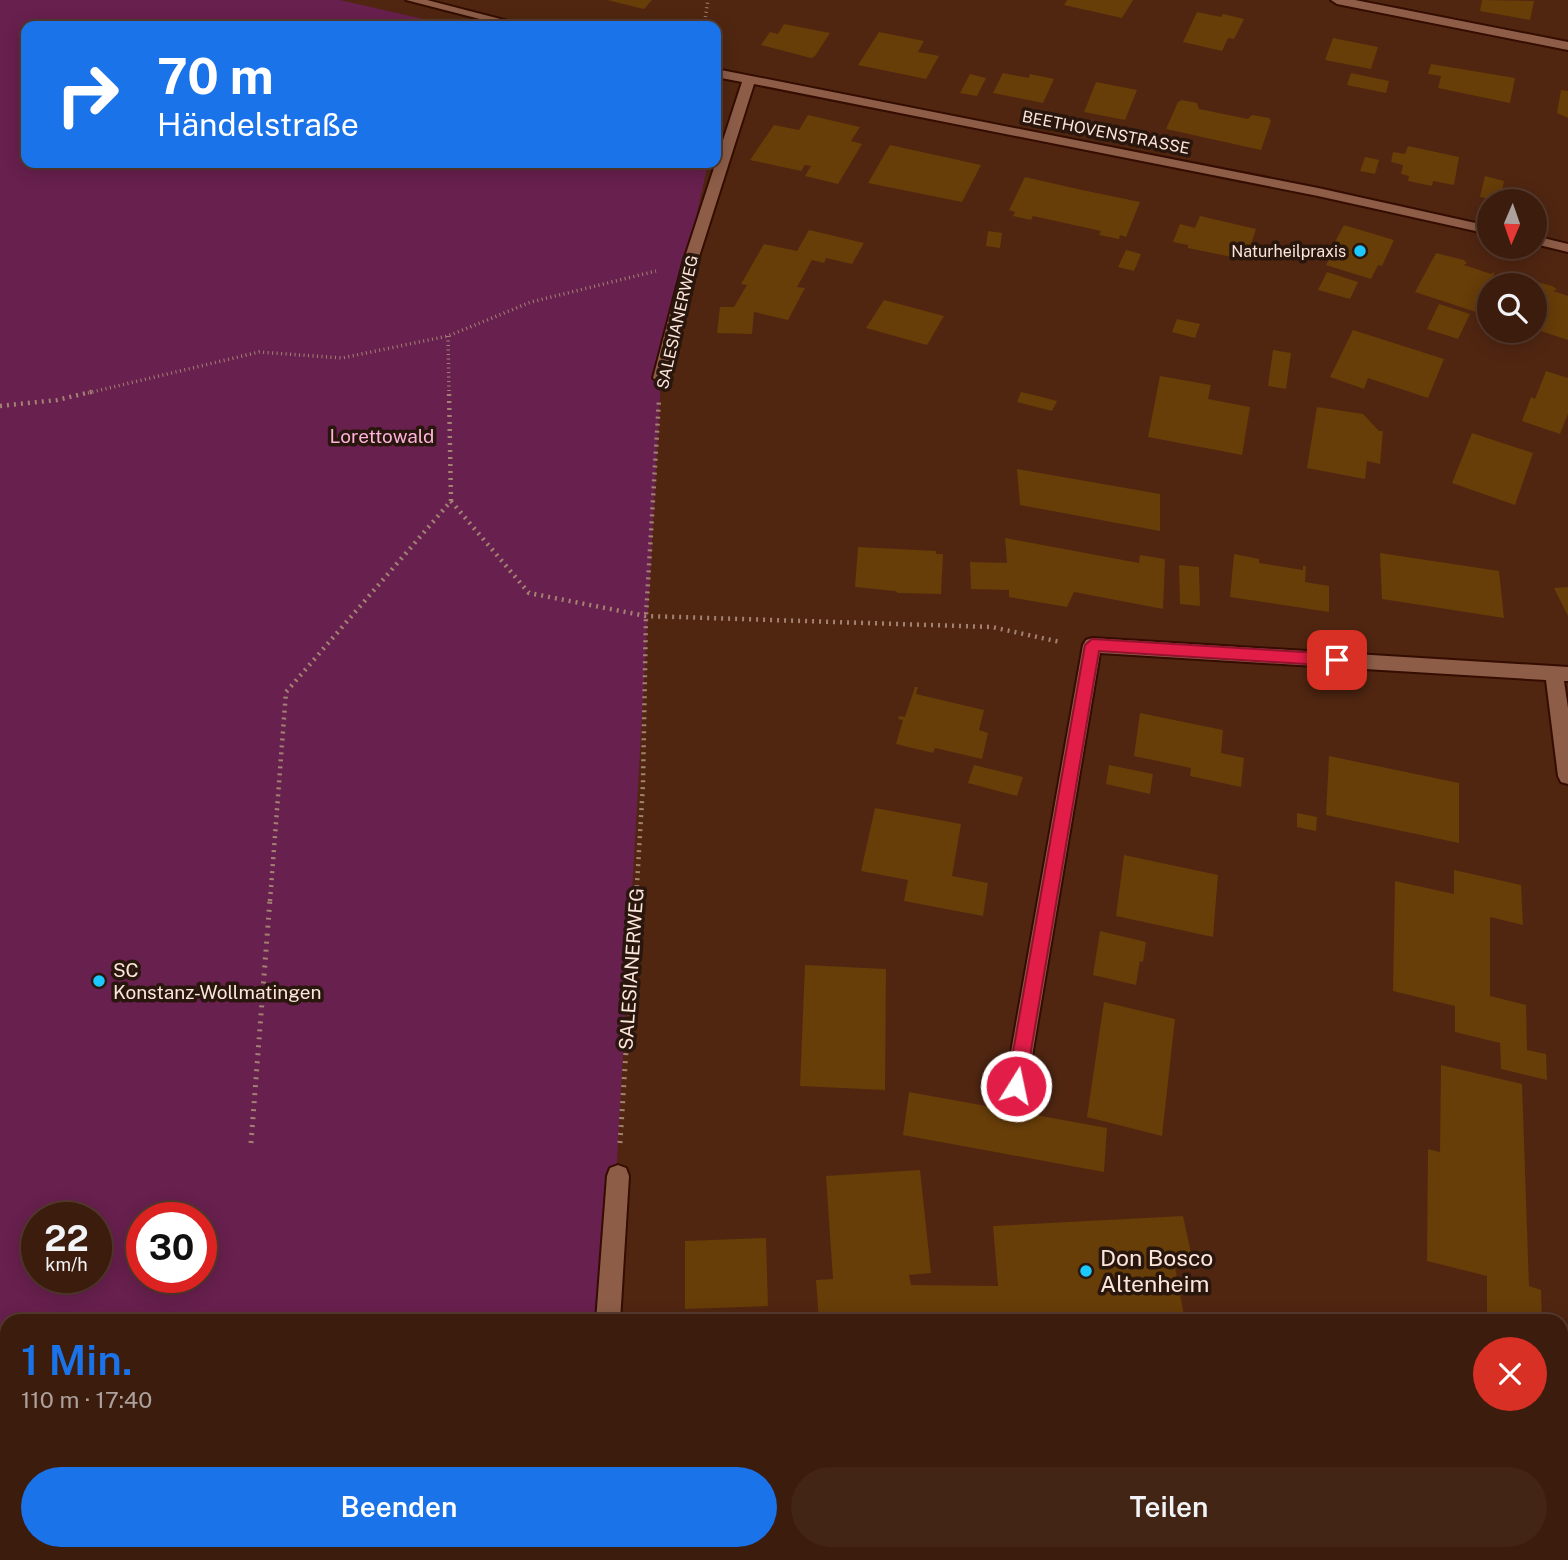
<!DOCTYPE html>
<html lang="de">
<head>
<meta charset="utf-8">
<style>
  :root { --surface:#3c1c0d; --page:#432516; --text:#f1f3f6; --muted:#aca19d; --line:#553a2e; --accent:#1a73e8 }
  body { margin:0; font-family:"Public Sans",sans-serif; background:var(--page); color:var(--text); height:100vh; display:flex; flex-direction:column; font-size:26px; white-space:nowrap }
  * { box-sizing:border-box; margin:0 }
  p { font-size:23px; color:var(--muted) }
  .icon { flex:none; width:38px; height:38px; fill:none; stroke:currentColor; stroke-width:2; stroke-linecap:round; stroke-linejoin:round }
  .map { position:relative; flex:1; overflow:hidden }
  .side { position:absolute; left:0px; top:1314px; width:1568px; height:247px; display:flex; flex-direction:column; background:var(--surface); border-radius:21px 21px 0 0; box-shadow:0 4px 18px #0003,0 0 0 2px var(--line) }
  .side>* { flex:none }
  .hud { position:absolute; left:21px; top:21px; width:700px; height:147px; border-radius:14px; box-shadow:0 4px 18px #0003,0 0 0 2px var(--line); background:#1a73e8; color:#fff; overflow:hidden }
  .needle { width:46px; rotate:182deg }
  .controls { position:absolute; left:1477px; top:189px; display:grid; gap:14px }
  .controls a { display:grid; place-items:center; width:70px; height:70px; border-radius:50%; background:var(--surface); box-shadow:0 4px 18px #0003,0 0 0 2px var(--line); font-size:35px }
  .speed { position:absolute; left:21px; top:1202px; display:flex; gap:14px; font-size:35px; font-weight:700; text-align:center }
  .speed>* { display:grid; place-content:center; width:91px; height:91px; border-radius:50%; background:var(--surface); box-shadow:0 4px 18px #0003,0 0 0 2px var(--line); line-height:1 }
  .speed small { font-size:18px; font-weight:400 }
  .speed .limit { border:10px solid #d22; background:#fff; color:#111 }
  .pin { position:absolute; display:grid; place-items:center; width:60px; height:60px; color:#fff; margin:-30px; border-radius:14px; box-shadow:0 4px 10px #0006 }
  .me { position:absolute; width:77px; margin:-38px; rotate:10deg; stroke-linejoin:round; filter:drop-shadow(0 0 5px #0008) }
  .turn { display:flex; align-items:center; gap:24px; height:147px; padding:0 21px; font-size:32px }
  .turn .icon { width:91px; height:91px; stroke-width:2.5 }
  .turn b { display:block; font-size:49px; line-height:60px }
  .round { display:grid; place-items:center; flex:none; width:74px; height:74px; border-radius:37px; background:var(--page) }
  .head { display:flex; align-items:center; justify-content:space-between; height:119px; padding:0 21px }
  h1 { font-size:42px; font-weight:600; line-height:52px; color:var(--accent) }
  .action { display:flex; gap:14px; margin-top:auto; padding:14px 21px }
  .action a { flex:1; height:80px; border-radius:42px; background:var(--accent); color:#fff; font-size:28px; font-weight:600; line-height:80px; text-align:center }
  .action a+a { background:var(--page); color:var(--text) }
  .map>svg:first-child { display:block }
  .green { fill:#68204e; fill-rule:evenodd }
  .building { fill:#673d08 }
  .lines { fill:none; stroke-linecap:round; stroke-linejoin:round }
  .minor-casing { stroke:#340d00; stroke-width:4 }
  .path-far2 { stroke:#a38272; stroke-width:3.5; stroke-dasharray:1 3.5; stroke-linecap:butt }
  .path-far1 { stroke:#a38272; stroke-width:4.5; stroke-dasharray:2 5; stroke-linecap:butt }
  .path { stroke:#a38272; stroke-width:5; stroke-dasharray:2 6; stroke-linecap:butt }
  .minor { fill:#8d5d48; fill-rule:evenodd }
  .route { fill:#e11d48; stroke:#92132f; stroke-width:2 }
  .poi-dot { fill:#1dc9fc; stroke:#29160d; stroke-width:2.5 }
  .labels { text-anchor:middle; stroke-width:7; stroke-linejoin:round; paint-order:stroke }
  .far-street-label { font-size:16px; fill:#fce5db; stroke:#29160d }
  .far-poi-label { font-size:16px; fill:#fce5db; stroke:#29160d; text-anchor:end }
  .park-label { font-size:19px; fill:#feb1db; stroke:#29160d }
  .street-label { font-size:19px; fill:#fce5db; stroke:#29160d }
  .poi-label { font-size:19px; fill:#fce5db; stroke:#29160d; text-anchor:start }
  .near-poi-label { font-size:23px; fill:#fce5db; stroke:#29160d; text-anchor:start }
</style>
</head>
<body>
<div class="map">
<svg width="1568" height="1560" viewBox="0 0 1568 1560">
  <rect width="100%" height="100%" fill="#502611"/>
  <path class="green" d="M 0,0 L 340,0 L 454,26 L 26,26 L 26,163 L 708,163 L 661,378 L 608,1321 L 7,1321 L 7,1554 L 589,1554 L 588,1560 L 0,1560 ZM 37,1218 L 96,1218 L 96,1278 L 37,1278 ZM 142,1218 L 201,1218 L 201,1278 L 142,1278 Z"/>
  <path class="building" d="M 607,0 L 652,0 L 644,9 Z
    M 1067,0 L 1133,0 L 1122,18 L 1064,5 Z
    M 1482,0 L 1534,1 L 1530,20 L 1480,11 Z
    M 1197,12 L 1221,17 L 1223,14 L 1244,19 L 1234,39 L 1228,38 L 1222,51 L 1183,42 Z
    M 784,24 L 830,33 L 815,56 L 811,58 L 761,45 L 770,32 L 778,34 Z
    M 879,32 L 924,41 L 918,52 L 939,56 L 926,79 L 858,65 Z
    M 1333,38 L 1378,47 L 1371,69 L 1325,60 Z
    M 1431,64 L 1515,78 L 1510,103 L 1438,88 L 1441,76 L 1428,74 Z
    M 1003,73 L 1029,78 L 1030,74 L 1054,79 L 1043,103 L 993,93 Z
    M 1351,73 L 1389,81 L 1386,93 L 1347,85 Z
    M 970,74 L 986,78 L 977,96 L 960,93 Z
    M 1096,82 L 1137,90 L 1125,120 L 1084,112 Z
    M 1561,90 L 1568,91 L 1568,118 L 1557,113 Z
    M 1182,100 L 1197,103 L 1199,109 L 1248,119 L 1252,115 L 1269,118 L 1271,121 L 1261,150 L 1166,129 L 1178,102 Z
    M 808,115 L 860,127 L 851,141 L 862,144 L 838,184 L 805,176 L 811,166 L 805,165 L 801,171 L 750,160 L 774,125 L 799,130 Z
    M 890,145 L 981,165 L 962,202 L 868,183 Z
    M 1408,146 L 1459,157 L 1454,185 L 1433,181 L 1432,186 L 1408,181 L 1409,176 L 1401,174 L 1403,165 L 1391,162 L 1393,152 L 1405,154 Z
    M 1365,157 L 1379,160 L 1375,174 L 1360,171 Z
    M 1485,176 L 1504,181 L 1500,201 L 1480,197 Z
    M 1025,177 L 1082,190 L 1140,202 L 1126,237 L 1120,235 L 1119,239 L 1099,235 L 1101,231 L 1033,216 L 1031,220 L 1013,216 L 1015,212 L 1009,210 Z
    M 1200,216 L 1256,229 L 1246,260 L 1188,248 L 1188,245 L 1173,242 L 1180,224 L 1195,228 Z
    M 1344,225 L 1394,240 L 1382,266 L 1378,265 L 1371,279 L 1326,265 L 1333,252 L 1330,251 Z
    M 809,230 L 864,243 L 852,264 L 826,258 L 824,263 L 812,260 L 797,287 L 805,288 L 788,320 L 754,312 L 752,334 L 717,333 L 720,307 L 734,307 L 747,285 L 741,284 L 764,244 L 797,251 Z
    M 988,231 L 1002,233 L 1000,248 L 986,246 Z
    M 1126,250 L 1141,254 L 1134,271 L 1118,267 Z
    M 1436,253 L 1464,260 L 1467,263 L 1464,265 L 1491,274 L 1495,272 L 1476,312 L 1415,292 Z
    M 1327,272 L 1358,282 L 1350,299 L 1318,290 Z
    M 1527,279 L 1552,286 L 1557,289 L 1553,291 L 1568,296 L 1568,340 L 1535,329 L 1535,285 L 1524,285 Z
    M 884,300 L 944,316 L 927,345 L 866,328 Z
    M 1439,304 L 1470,314 L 1458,339 L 1427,329 Z
    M 1177,319 L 1200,324 L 1195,338 L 1172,332 Z
    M 1353,330 L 1444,359 L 1428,398 L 1368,378 L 1364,389 L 1330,377 Z
    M 1273,350 L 1291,353 L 1286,389 L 1268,386 Z
    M 1546,371 L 1568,378 L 1568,414 L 1560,434 L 1522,421 L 1531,397 L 1535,399 Z
    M 1160,376 L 1211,385 L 1208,399 L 1250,407 L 1242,455 L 1148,437 Z
    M 1021,392 L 1038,396 L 1057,401 L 1052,411 L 1017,402 Z
    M 1317,407 L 1363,414 L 1379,431 L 1383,431 L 1380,464 L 1367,461 L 1365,479 L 1307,468 Z
    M 1472,433 L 1533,453 L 1515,505 L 1452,483 Z
    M 1017,469 L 1160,494 L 1160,531 L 1020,505 Z
    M 1005,538 L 1139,563 L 1140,555 L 1165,559 L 1163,609 L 1074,592 L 1067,607 L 1009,597 L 1009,590 L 971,589 L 970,562 L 1007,563 Z
    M 858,547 L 936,551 L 936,554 L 943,554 L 941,594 L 898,593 L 895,591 L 855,587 Z
    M 1380,553 L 1499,571 L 1504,618 L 1382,599 Z
    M 1234,554 L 1259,559 L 1259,563 L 1303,570 L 1303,566 L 1306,566 L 1305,582 L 1329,586 L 1329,612 L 1230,597 Z
    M 1179,565 L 1199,567 L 1200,606 L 1180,604 Z
    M 1568,587 L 1568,616 L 1554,588 Z
    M 915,687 L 918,687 L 916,694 L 984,710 L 979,730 L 988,733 L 982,759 L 935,748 L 933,753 L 896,744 L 903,720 L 898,719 L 899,716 L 905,717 Z
    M 1140,713 L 1223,730 L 1221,753 L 1244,758 L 1241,787 L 1190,776 L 1191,768 L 1134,756 Z
    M 1329,756 L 1459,783 L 1459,843 L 1326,815 Z
    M 974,765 L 1023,777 L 1017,796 L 968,783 Z
    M 1109,765 L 1153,774 L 1150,794 L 1106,784 Z
    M 875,808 L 961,824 L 952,876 L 988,883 L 983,916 L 904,901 L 908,880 L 861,871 Z
    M 1297,813 L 1317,817 L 1316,831 L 1297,827 Z
    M 1124,855 L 1218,875 L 1213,937 L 1116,916 Z
    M 1454,870 L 1521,885 L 1523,925 L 1490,917 L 1490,996 L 1526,1005 L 1527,1050 L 1546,1054 L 1547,1080 L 1501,1069 L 1500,1043 L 1455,1032 L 1455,1006 L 1393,991 L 1395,881 L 1454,894 Z
    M 1100,931 L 1146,942 L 1143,962 L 1140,961 L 1136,985 L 1093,975 Z
    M 805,965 L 886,969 L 885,1090 L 800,1086 Z
    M 1104,1002 L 1175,1019 L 1162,1136 L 1087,1117 Z
    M 1441,1065 L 1522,1084 L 1529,1286 L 1541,1290 L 1542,1321 L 1487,1321 L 1487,1276 L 1427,1261 L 1428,1149 L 1440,1152 Z
    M 909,1092 L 1107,1128 L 1104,1172 L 903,1135 Z
    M 920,1170 L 931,1273 L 909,1275 L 911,1285 L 998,1286 L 993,1226 L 1183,1216 L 1194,1267 L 1175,1267 L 1185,1321 L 819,1321 L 816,1280 L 833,1279 L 826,1176 Z
    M 766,1238 L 768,1306 L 685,1309 L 685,1241 Z
    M 814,1554 L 939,1554 L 940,1560 L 814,1560 Z
    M 1147,1554 L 1255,1554 L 1257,1560 L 1147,1560 Z
    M 1346,1554 L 1418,1554 L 1417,1560 L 1348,1560 Z"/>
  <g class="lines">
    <defs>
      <path id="minor" d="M 406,0 L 427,0 L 527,26 L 507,26 Z
        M 1331,0 L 1355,0 L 1568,42 L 1568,50 L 1337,4 Z
        M 716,69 L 1318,188 L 1489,226 L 1489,234 L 1318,196 L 754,84 L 697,263 L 669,378 L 661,383 L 653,378 L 683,263 L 742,82 L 716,77 Z
        M 1535,236 L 1568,244 L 1568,252 L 1535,244 Z
        M 1092,638 L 1568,667 L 1568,681 L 1564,681 L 1568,708 L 1568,784 L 1561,782 L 1558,776 L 1546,680 L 1100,653 L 1027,1086 L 1024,1093 L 1016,1097 L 1008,1093 L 1005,1086 L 1083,645 L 1086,640 Z
        M 618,1165 L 626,1168 L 629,1176 L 620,1321 L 596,1321 L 607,1176 L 610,1168 Z
        M 576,1554 L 602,1554 L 601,1560 L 575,1560 Z"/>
    </defs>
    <use href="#minor" class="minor-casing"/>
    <path class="path-far2" d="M 704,26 L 708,0
      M 448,336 L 449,393
      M 88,393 L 259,352 L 342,358 L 448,336 L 531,302 L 656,271"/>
    <path class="path-far1" d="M 0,406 L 57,400 L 95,391
      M 451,501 L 529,593 L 646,616 L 992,627 L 1060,642
      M 270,901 L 286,692 L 451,501 L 449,391
      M 636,901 L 643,784 L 646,616 L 659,400"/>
    <path class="path" d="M 251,1143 L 270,899
      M 620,1143 L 636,899"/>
    <use href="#minor" class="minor"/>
  </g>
  <path class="route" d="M 1092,639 L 1337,654 L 1344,660 L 1337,666 L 1099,651 L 1025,1086 L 1022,1092 L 1016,1094 L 1009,1092 L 1007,1086 L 1085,645 Z"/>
  <g class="poi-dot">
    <circle cx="1360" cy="251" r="7"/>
    <circle cx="99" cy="981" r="7"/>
    <circle cx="1086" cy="1271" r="7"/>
  </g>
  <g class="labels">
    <g class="far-street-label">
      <text transform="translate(1106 132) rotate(11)" y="6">BEETHOVENSTRASSE</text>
      <text transform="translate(677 322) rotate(-77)" y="6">SALESIANERWEG</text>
    </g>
    <g class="far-poi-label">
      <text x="1346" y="257">Naturheilpraxis</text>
    </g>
    <g class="park-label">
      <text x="382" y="443">Lorettowald</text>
    </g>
    <g class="street-label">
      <text transform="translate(631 969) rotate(-86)" y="7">SALESIANERWEG</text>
    </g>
    <g class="poi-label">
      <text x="113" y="977">SC<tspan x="113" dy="22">Konstanz-Wollmatingen</tspan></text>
    </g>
    <g class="near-poi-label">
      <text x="1100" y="1266">Don Bosco<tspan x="1100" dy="26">Altenheim</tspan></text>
    </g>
  </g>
</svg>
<div class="controls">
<a><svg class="needle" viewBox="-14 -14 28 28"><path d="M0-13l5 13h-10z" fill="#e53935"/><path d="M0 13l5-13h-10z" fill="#aca19d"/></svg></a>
<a><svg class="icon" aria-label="search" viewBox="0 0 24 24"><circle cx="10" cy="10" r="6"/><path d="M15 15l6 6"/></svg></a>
</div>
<div class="speed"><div>22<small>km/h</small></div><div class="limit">30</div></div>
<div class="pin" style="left:1337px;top:660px;background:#d93025"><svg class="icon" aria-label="arrive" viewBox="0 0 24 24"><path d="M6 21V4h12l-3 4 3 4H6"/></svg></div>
<svg class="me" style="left:1016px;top:1086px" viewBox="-20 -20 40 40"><circle r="17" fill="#e11d48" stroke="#fff" stroke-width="3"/><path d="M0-11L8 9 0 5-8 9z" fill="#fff"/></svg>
<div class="hud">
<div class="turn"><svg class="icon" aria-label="right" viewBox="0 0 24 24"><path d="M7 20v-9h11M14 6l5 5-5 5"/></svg><div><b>70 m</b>Händelstraße</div></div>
</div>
<section class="side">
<div class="head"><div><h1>1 Min.</h1><p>110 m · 17:40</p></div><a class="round" style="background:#d93025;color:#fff"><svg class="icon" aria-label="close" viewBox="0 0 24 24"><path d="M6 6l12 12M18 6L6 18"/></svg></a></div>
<div class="action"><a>Beenden</a><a>Teilen</a></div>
</section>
</div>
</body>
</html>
